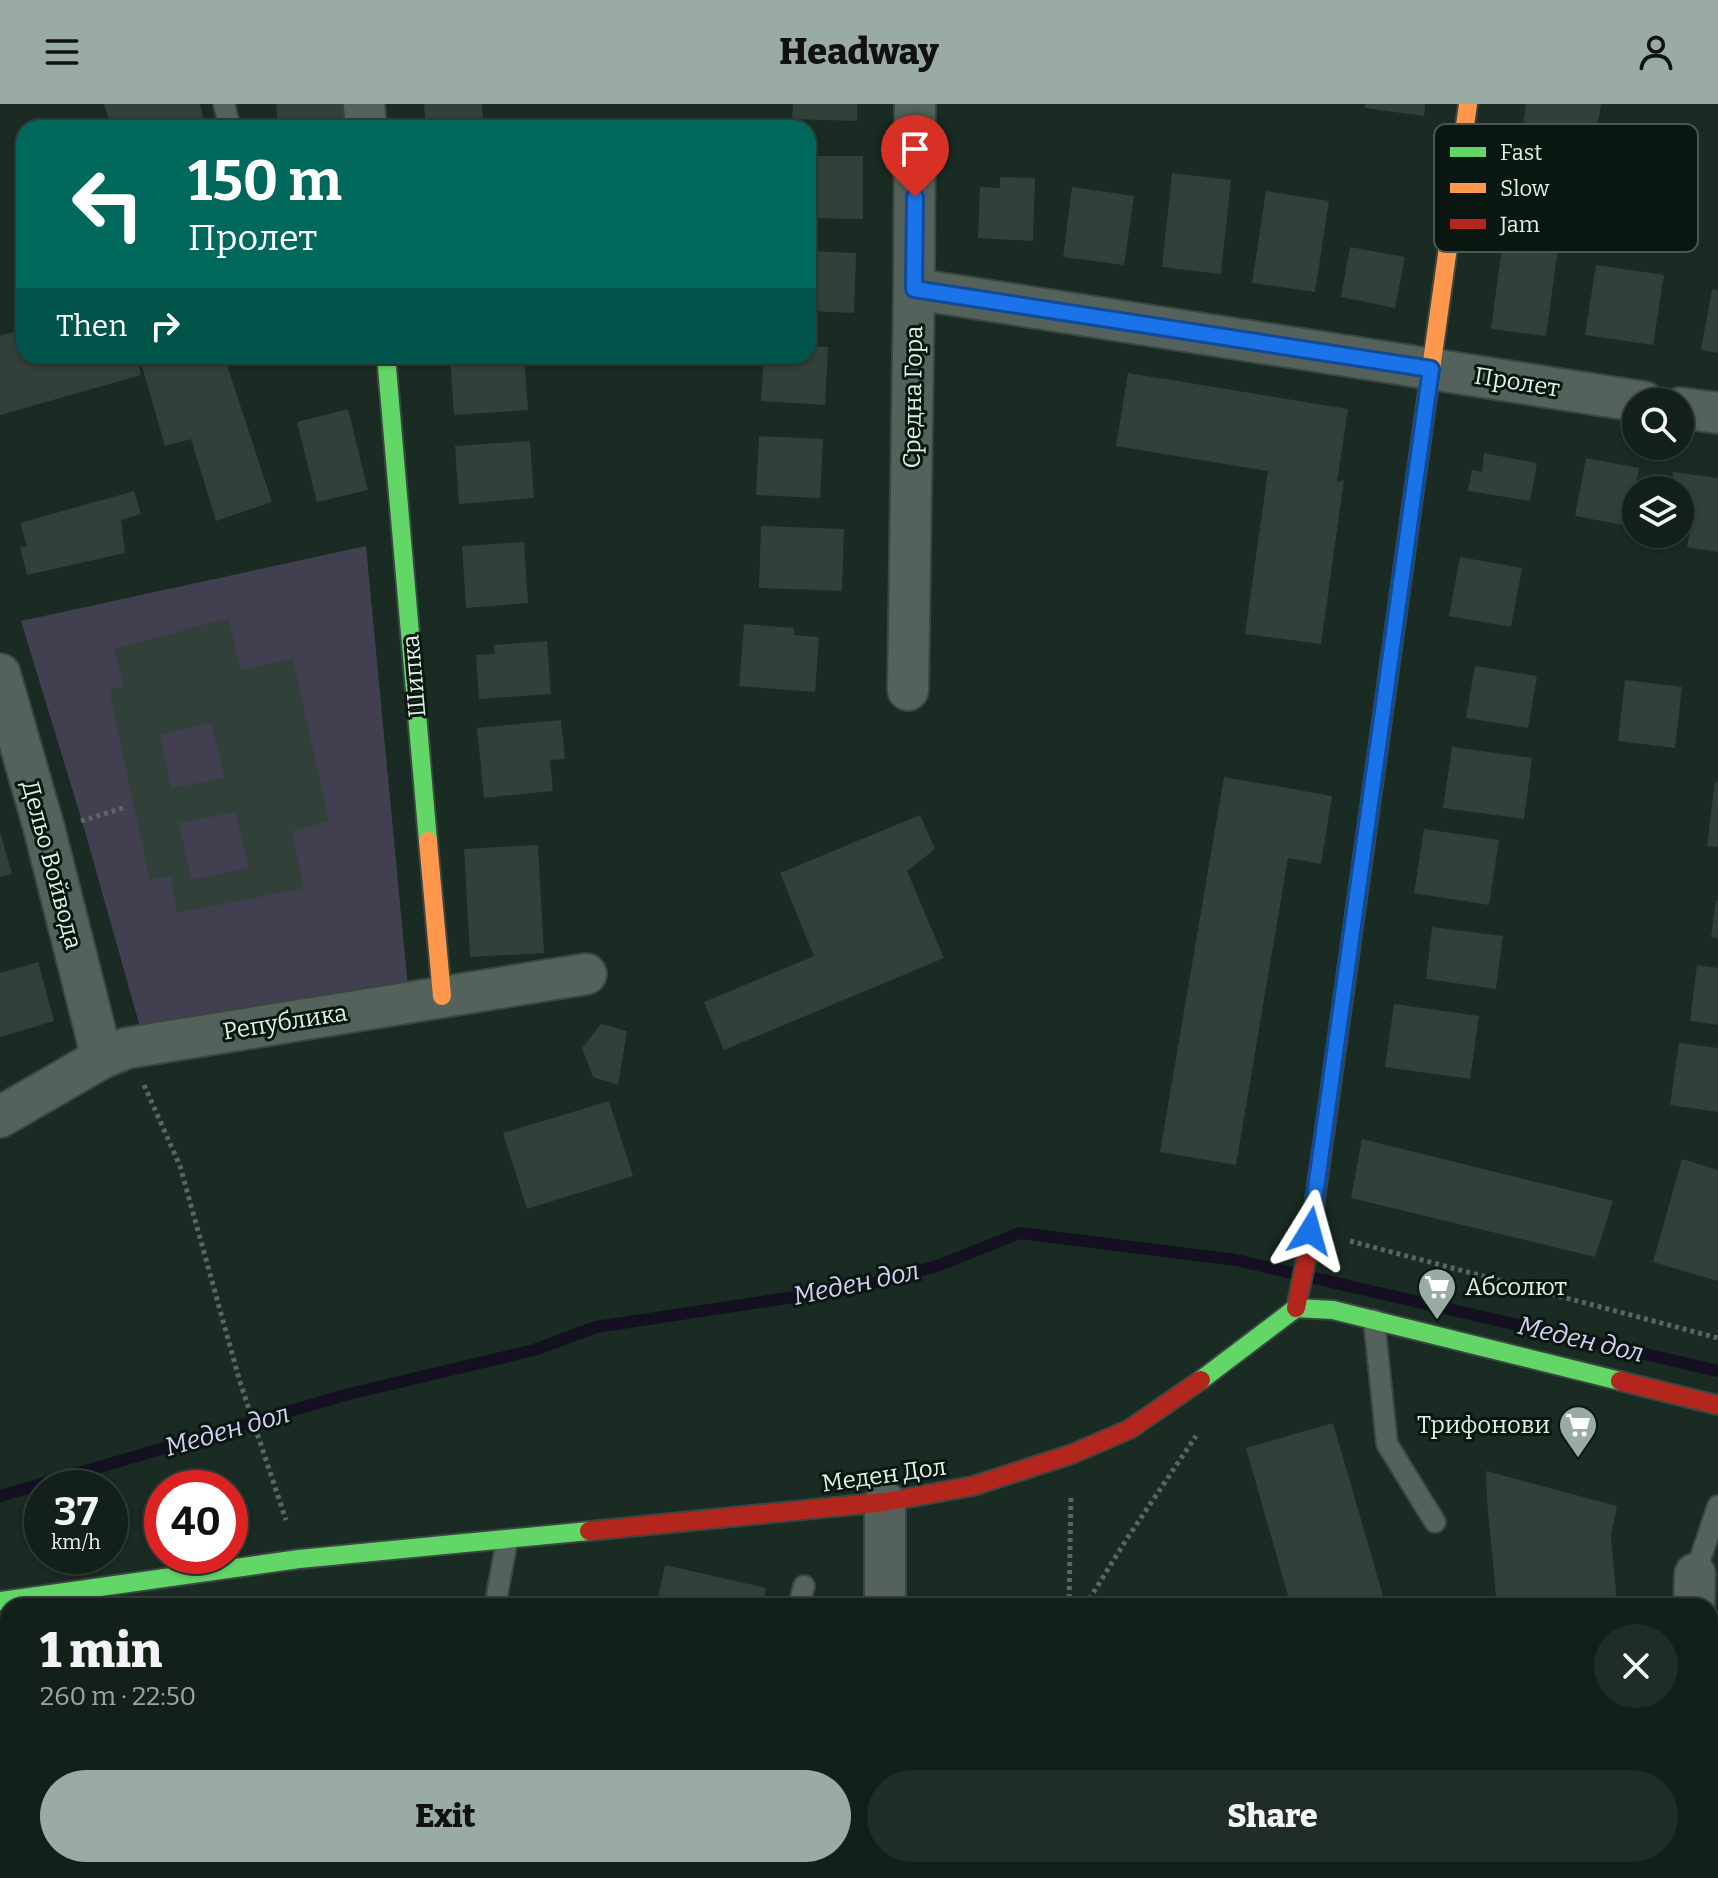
<!DOCTYPE html>
<html lang="en">
<head>
<meta charset="utf-8">
<style>
  :root { --surface:#13201a; --page:#202d27; --text:#f1f3f6; --muted:#9da3a2; --line:#323e39; --accent:#99aba2 }
  body { margin:0; font-family:Bitter,serif; background:var(--page); color:var(--text); height:100vh; display:flex; flex-direction:column; font-size:30px; white-space:nowrap }
  * { box-sizing:border-box; margin:0 }
  p { font-size:26px; color:var(--muted) }
  .icon { flex:none; width:44px; height:44px; fill:none; stroke:currentColor; stroke-width:2; stroke-linecap:round; stroke-linejoin:round }
  .map { position:relative; flex:1; overflow:hidden }
  .panel { position:absolute; left:0px; top:1494px; width:1718px; height:280px; display:flex; flex-direction:column; background:var(--surface); border-radius:24px 24px 0 0; box-shadow:0 2px 6px #0004,0 0 0 2px var(--line) }
  .panel>* { flex:none }
  .guide { position:absolute; left:16px; top:16px; width:800px; height:244px; border-radius:24px; box-shadow:0 2px 6px #0004,0 0 0 2px var(--line); background:#00695c; color:#fff; overflow:hidden }
  .fabs { position:absolute; left:1622px; top:284px; display:grid; gap:16px }
  .fabs a { display:grid; place-items:center; width:72px; height:72px; border-radius:50%; background:var(--surface); box-shadow:0 2px 6px #0004,0 0 0 2px var(--line); font-size:40px }
  .speed { position:absolute; left:24px; top:1366px; display:flex; gap:16px; font-size:40px; font-weight:700; text-align:center }
  .speed>* { display:grid; place-content:center; width:104px; height:104px; border-radius:50%; background:var(--surface); box-shadow:0 2px 6px #0004,0 0 0 2px var(--line); line-height:1 }
  .speed small { font-size:20px; font-weight:400 }
  .speed .limit { border:12px solid #d22; background:#fff; color:#111 }
  .pin { position:absolute; display:grid; place-items:center; width:68px; height:68px; color:#fff; margin:-82px -34px; border-radius:50% 50% 50% 0; rotate:-45deg; box-shadow:0 0 8px #0007 }
  .pin .icon { rotate:45deg }
  .me { position:absolute; width:88px; margin:-44px; rotate:8deg; stroke-linejoin:round; filter:drop-shadow(0 0 6px #0008) }
  .turn { display:flex; align-items:center; gap:28px; height:168px; padding:0 40px; font-size:36px }
  .turn .icon { width:104px; height:104px; stroke-width:2.5 }
  .turn b { display:block; font-size:56px; line-height:68px }
  .then { display:flex; align-items:center; height:76px; padding:0 40px; background:#0003; gap:16px; font-size:30px }
  .round { display:grid; place-items:center; flex:none; width:84px; height:84px; border-radius:42px; background:var(--page) }
  .head { display:flex; align-items:center; justify-content:space-between; height:136px; padding:0 40px }
  h1 { font-size:48px; font-weight:800; line-height:60px }
  .action { display:flex; gap:16px; margin-top:auto; padding:16px 40px }
  .action a { flex:1; height:92px; border-radius:48px; background:var(--accent); color:#111; font-size:32px; font-weight:800; line-height:92px; text-align:center }
  .action a+a { background:var(--page); color:var(--text) }
  header { display:flex; justify-content:space-between; align-items:center; height:104px; padding:0 40px; background:var(--accent); color:#111; font-size:36px; font-weight:800 }
  .map>svg:first-child { display:block }
  .green { fill:#413f50 }
  .lines { fill:none; stroke-linecap:round; stroke-linejoin:round }
  .stream { stroke:#141022; stroke-width:12 }
  .building { fill:#32403a; fill-rule:evenodd }
  .lane-casing { stroke:#394740; stroke-width:24 }
  .street-casing { stroke:#394740; stroke-width:44 }
  .fast-casing { stroke:#394740; stroke-width:22 }
  .slow-casing { stroke:#394740; stroke-width:22 }
  .jam-casing { stroke:#394740; stroke-width:22 }
  .path { stroke:#5a6761; stroke-width:5; stroke-dasharray:4 4; stroke-linecap:butt }
  .lane { stroke:#55625b; stroke-width:20 }
  .street { stroke:#55625b; stroke-width:40 }
  .fast { stroke:#63d668; stroke-width:18 }
  .slow { stroke:#ff974d; stroke-width:18 }
  .jam { stroke:#b3261e; stroke-width:18 }
  .route-casing { stroke:#114b97; stroke-width:20 }
  .route { stroke:#1a73e8; stroke-width:14 }
  .labels { text-anchor:middle; stroke-width:6; stroke-linejoin:round; paint-order:stroke }
  .street-label { font-size:24px; fill:#def0e6; stroke:#0a1710 }
  .poi-label { font-size:24px; fill:#def0e6; stroke:#0a1710; text-anchor:start }
  .water-label { font-size:26px; font-style:italic; fill:#d7cef8; stroke:#0a1710 }
  .key { fill:#0a1710; stroke:#4a5850; stroke-width:2 }
  .key-label { font-size:22px; fill:#def0e6 }
</style>
</head>
<body>
<header><svg class="icon" aria-label="menu" viewBox="0 0 24 24"><path d="M4 6h16M4 12h16M4 18h16"/></svg>Headway<svg class="icon" aria-label="person" viewBox="0 0 24 24"><circle cx="12" cy="8" r="4"/><path d="M4 21q1-7 8-7t8 7"/></svg></header>
<div class="map">
<svg width="1718" height="1774" viewBox="0 0 1718 1774">
  <rect width="100%" height="100%" fill="#192b23"/>
  <path class="green" d="M 366,442 L 408,883 L 140,923 L 82,717 L 21,517 Z"/>
  <g class="lines">
    <path class="stream" d="M 0,1392 L 349,1290 L 534,1246 L 596,1223 L 860,1183 L 940,1161 L 1020,1129 L 1236,1156 L 1718,1267"/>
  </g>
  <path class="building" d="M 104,0 L 200,0 L 205,24 L 112,24 Z
    M 276,0 L 346,0 L 347,24 L 278,24 Z
    M 424,0 L 482,0 L 484,24 L 426,24 Z
    M 793,0 L 857,0 L 857,17 L 792,15 Z
    M 1365,0 L 1425,0 L 1424,12 L 1365,4 Z
    M 1526,0 L 1601,0 L 1592,60 L 1519,49 Z
    M 808,52 L 863,52 L 863,115 L 808,114 Z
    M 1172,69 L 1231,76 L 1221,170 L 1162,163 Z
    M 1000,73 L 1035,74 L 1033,137 L 978,134 L 980,83 L 1000,84 Z
    M 1072,83 L 1134,92 L 1124,161 L 1063,153 Z
    M 1266,87 L 1329,97 L 1315,188 L 1252,179 Z
    M 1505,121 L 1560,129 L 1546,232 L 1491,225 Z
    M 1350,143 L 1405,153 L 1395,204 L 1341,193 Z
    M 808,147 L 856,149 L 854,209 L 808,207 Z
    M 1596,161 L 1664,171 L 1653,241 L 1585,231 Z
    M 1712,185 L 1718,186 L 1718,249 L 1701,246 Z
    M 24,225 L 24,252 L 136,252 L 141,271 L 0,311 L 0,232 Z
    M 808,242 L 828,243 L 825,301 L 761,297 L 764,252 L 808,252 Z
    M 139,252 L 224,252 L 272,398 L 216,417 L 191,335 L 165,342 Z
    M 487,252 L 524,252 L 528,306 L 454,311 L 450,254 Z
    M 1128,269 L 1348,305 L 1337,378 L 1344,376 L 1321,540 L 1245,530 L 1268,367 L 1116,342 Z
    M 348,305 L 368,386 L 317,398 L 297,318 Z
    M 759,332 L 823,335 L 820,394 L 756,391 Z
    M 530,337 L 534,394 L 459,400 L 455,342 Z
    M 1484,349 L 1537,359 L 1530,397 L 1468,387 L 1472,366 L 1482,368 Z
    M 1586,354 L 1639,364 L 1629,422 L 1575,412 Z
    M 1673,368 L 1718,374 L 1718,448 L 1687,443 L 1690,426 L 1680,425 L 1680,386 L 1671,386 Z
    M 134,387 L 141,410 L 121,416 L 125,449 L 27,471 L 20,443 L 27,442 L 20,419 Z
    M 761,422 L 844,425 L 842,487 L 759,484 Z
    M 524,438 L 528,499 L 466,504 L 462,442 Z
    M 1460,453 L 1522,464 L 1511,523 L 1449,512 Z
    M 229,514 L 240,566 L 293,555 L 329,717 L 292,727 L 304,784 L 177,809 L 170,772 L 150,776 L 109,586 L 124,582 L 114,545 ZM 211,618 L 225,674 L 171,684 L 160,631 ZM 235,708 L 249,764 L 191,776 L 179,719 Z
    M 744,520 L 794,524 L 794,531 L 819,533 L 815,588 L 739,582 Z
    M 547,537 L 551,590 L 479,595 L 476,551 L 495,550 L 494,541 Z
    M 1475,562 L 1537,572 L 1528,624 L 1466,614 Z
    M 1625,576 L 1682,583 L 1675,644 L 1618,637 Z
    M 561,616 L 565,655 L 550,656 L 553,687 L 484,694 L 477,624 Z
    M 1452,643 L 1532,654 L 1524,715 L 1443,704 Z
    M 1224,673 L 1332,692 L 1321,760 L 1288,754 L 1236,1061 L 1160,1048 Z
    M 1715,678 L 1718,679 L 1718,743 L 1707,742 Z
    M 920,711 L 935,745 L 907,767 L 944,854 L 724,946 L 704,898 L 814,852 L 780,769 Z
    M 1424,725 L 1499,736 L 1489,801 L 1414,789 Z
    M 0,728 L 12,770 L 0,773 Z
    M 538,741 L 544,849 L 470,853 L 464,745 Z
    M 1716,796 L 1718,797 L 1718,834 L 1711,833 Z
    M 1432,823 L 1503,832 L 1496,885 L 1426,875 Z
    M 38,858 L 54,917 L 0,933 L 0,869 Z
    M 1697,861 L 1718,864 L 1718,921 L 1690,917 Z
    M 1394,900 L 1479,912 L 1470,975 L 1385,963 Z
    M 601,920 L 627,927 L 618,981 L 593,973 L 582,944 Z
    M 1679,939 L 1718,944 L 1718,1008 L 1670,1001 Z
    M 609,997 L 633,1072 L 527,1105 L 503,1029 Z
    M 1362,1035 L 1613,1097 L 1595,1153 L 1351,1094 Z
    M 1682,1055 L 1718,1066 L 1718,1177 L 1653,1158 Z
    M 1333,1319 L 1386,1502 L 1291,1502 L 1246,1344 Z
    M 1486,1367 L 1617,1402 L 1611,1431 L 1617,1502 L 1497,1502 L 1487,1396 Z
    M 665,1461 L 766,1484 L 762,1502 L 656,1502 Z
    M 445,1766 L 555,1766 L 553,1774 L 443,1774 Z"/>
  <g class="lines">
    <defs>
      <path id="lane" d="M 224,0 L 230,24
        M 1374,1216 L 1387,1340 L 1435,1418
        M 1695,1470 L 1718,1402
        M 495,1502 L 507,1436
        M 799,1502 L 804,1482
        M 620,1774 L 623,1766"/>
      <path id="street" d="M 364,0 L 366,24
        M 914,185 L 1644,298
        M 1680,304 L 1718,309
        M 0,570 L 44,724 L 102,954
        M 908,586 L 914,185 L 915,0
        M 0,1013 L 102,954 L 127,944 L 586,870
        M 885,1398 L 885,1502
        M 1694,1502 L 1695,1470
        M 1710,1683 L 1712,1687
        M 0,1737 L 8,1749
        M 907,1766 L 910,1774"/>
      <path id="fast" d="M 386,252 L 428,737
        M 1201,1276 L 1296,1204 L 1333,1206 L 1620,1277
        M 0,1497 L 299,1455 L 589,1427"/>
      <path id="slow" d="M 1379,638 L 1468,0
        M 428,737 L 442,892
        M 0,1536 L 8,1547
        M 162,1766 L 168,1774"/>
      <path id="jam" d="M 1296,1204 L 1308,1146 L 1379,638
        M 1620,1277 L 1718,1301
        M 589,1427 L 885,1398 L 973,1382 L 1072,1350 L 1130,1325 L 1201,1276"/>
    </defs>
    <use href="#lane" class="lane-casing"/>
    <use href="#street" class="street-casing"/>
    <use href="#fast" class="fast-casing"/>
    <use href="#slow" class="slow-casing"/>
    <use href="#jam" class="jam-casing"/>
    <path class="path" d="M 81,717 L 126,703
      M 144,981 L 180,1062 L 240,1278 L 286,1416
      M 1350,1137 L 1718,1234
      M 1069,1502 L 1071,1391
      M 1085,1502 L 1128,1433 L 1196,1332
      M 963,1774 L 966,1766"/>
    <use href="#lane" class="lane"/>
    <use href="#street" class="street"/>
    <use href="#fast" class="fast"/>
    <use href="#slow" class="slow"/>
    <use href="#jam" class="jam"/>
  </g>
  <g class="lines">
    <defs>
      <path id="route" d="M 915,93 L 914,185 L 1431,265 L 1310,1127"/>
    </defs>
    <use href="#route" class="route-casing"/>
    <use href="#route" class="route"/>
  </g>
  <defs>
    <symbol id="supermarket-pin" viewBox="-11 -11 22 30"><path d="M0 17L-7.5 6A9.5 9.5 0 1 1 7.5 6Z" fill="#99aba2" stroke="#0a1710"/><path d="M-6-5.5h2.5l.6 2H6L4.5 2H-2.5L-4.4-4H-6ZM-1.5 3.2a1.3 1.3 0 1 0 .1 0ZM3 3.2a1.3 1.3 0 1 0 .1 0Z" fill="#fff"/></symbol>
  </defs>
  <g fill-rule="evenodd">
    <use href="#supermarket-pin" x="1415" y="1161" width="44" height="60"/>
    <use href="#supermarket-pin" x="1556" y="1299" width="44" height="60"/>
  </g>
  <g class="labels">
    <g class="street-label">
      <text transform="translate(1517 278) rotate(9)" y="8">Пролет</text>
      <text transform="translate(913 293) rotate(-89)" y="8">Средна Гора</text>
      <text transform="translate(414 572) rotate(-95)" y="8">Шипка</text>
      <text transform="translate(52 761) rotate(75)" y="8">Дельо Войвода</text>
      <text transform="translate(285 918) rotate(-9)" y="8">Република</text>
      <text transform="translate(884 1371) rotate(-8)" y="8">Меден Дол</text>
    </g>
    <g class="poi-label">
      <text x="1465" y="1191">Абсолют</text>
      <text x="1550" y="1329" text-anchor="end">Трифонови</text>
    </g>
    <g class="water-label">
      <text transform="translate(856 1179) rotate(-12)" y="9">Меден дол</text>
      <text transform="translate(1581 1235) rotate(13)" y="9">Меден дол</text>
      <text transform="translate(227 1326) rotate(-16)" y="9">Меден дол</text>
    </g>
  </g>
  <rect x="1434" y="20" width="264" height="128" rx="12" class="key"/>
  <rect x="1450" y="43" width="36" height="10" fill="#63d668"/>
  <rect x="1450" y="79" width="36" height="10" fill="#ff974d"/>
  <rect x="1450" y="115" width="36" height="10" fill="#b3261e"/>
  <g class="key-label">
    <text x="1500" y="56">Fast</text>
    <text x="1500" y="92">Slow</text>
    <text x="1500" y="128">Jam</text>
  </g>
</svg>
<div class="fabs">
<a><svg class="icon" aria-label="search" viewBox="0 0 24 24"><circle cx="10" cy="10" r="6"/><path d="M15 15l6 6"/></svg></a>
<a><svg class="icon" aria-label="layers" viewBox="0 0 24 24"><path d="M12 4l9 5-9 5-9-5zM3 14l9 5 9-5"/></svg></a>
</div>
<div class="speed"><div>37<small>km/h</small></div><div class="limit">40</div></div>
<div class="pin" style="left:915px;top:93px;background:#d93025"><svg class="icon" aria-label="arrive" viewBox="0 0 24 24"><path d="M6 21V4h12l-3 4 3 4H6"/></svg></div>
<svg class="me" style="left:1310px;top:1127px" viewBox="-20 -20 40 40"><path d="M0-17L14 15 0 8-14 15z" fill="#1a73e8" stroke="#fff" stroke-width="4"/></svg>
<div class="guide">
<div class="turn"><svg class="icon" aria-label="left" viewBox="0 0 24 24"><path d="M17 20v-9H6M10 6l-5 5 5 5"/></svg><div><b>150 m</b>Пролет</div></div>
<div class="then">Then<svg class="icon" aria-label="right" viewBox="0 0 24 24"><path d="M7 20v-9h11M14 6l5 5-5 5"/></svg></div>
</div>
<section class="panel">
<div class="head"><div><h1>1 min</h1><p>260 m · 22:50</p></div><a class="round"><svg class="icon" aria-label="close" viewBox="0 0 24 24"><path d="M6 6l12 12M18 6L6 18"/></svg></a></div>
<div class="action"><a>Exit</a><a>Share</a></div>
</section>
</div>
</body>
</html>
